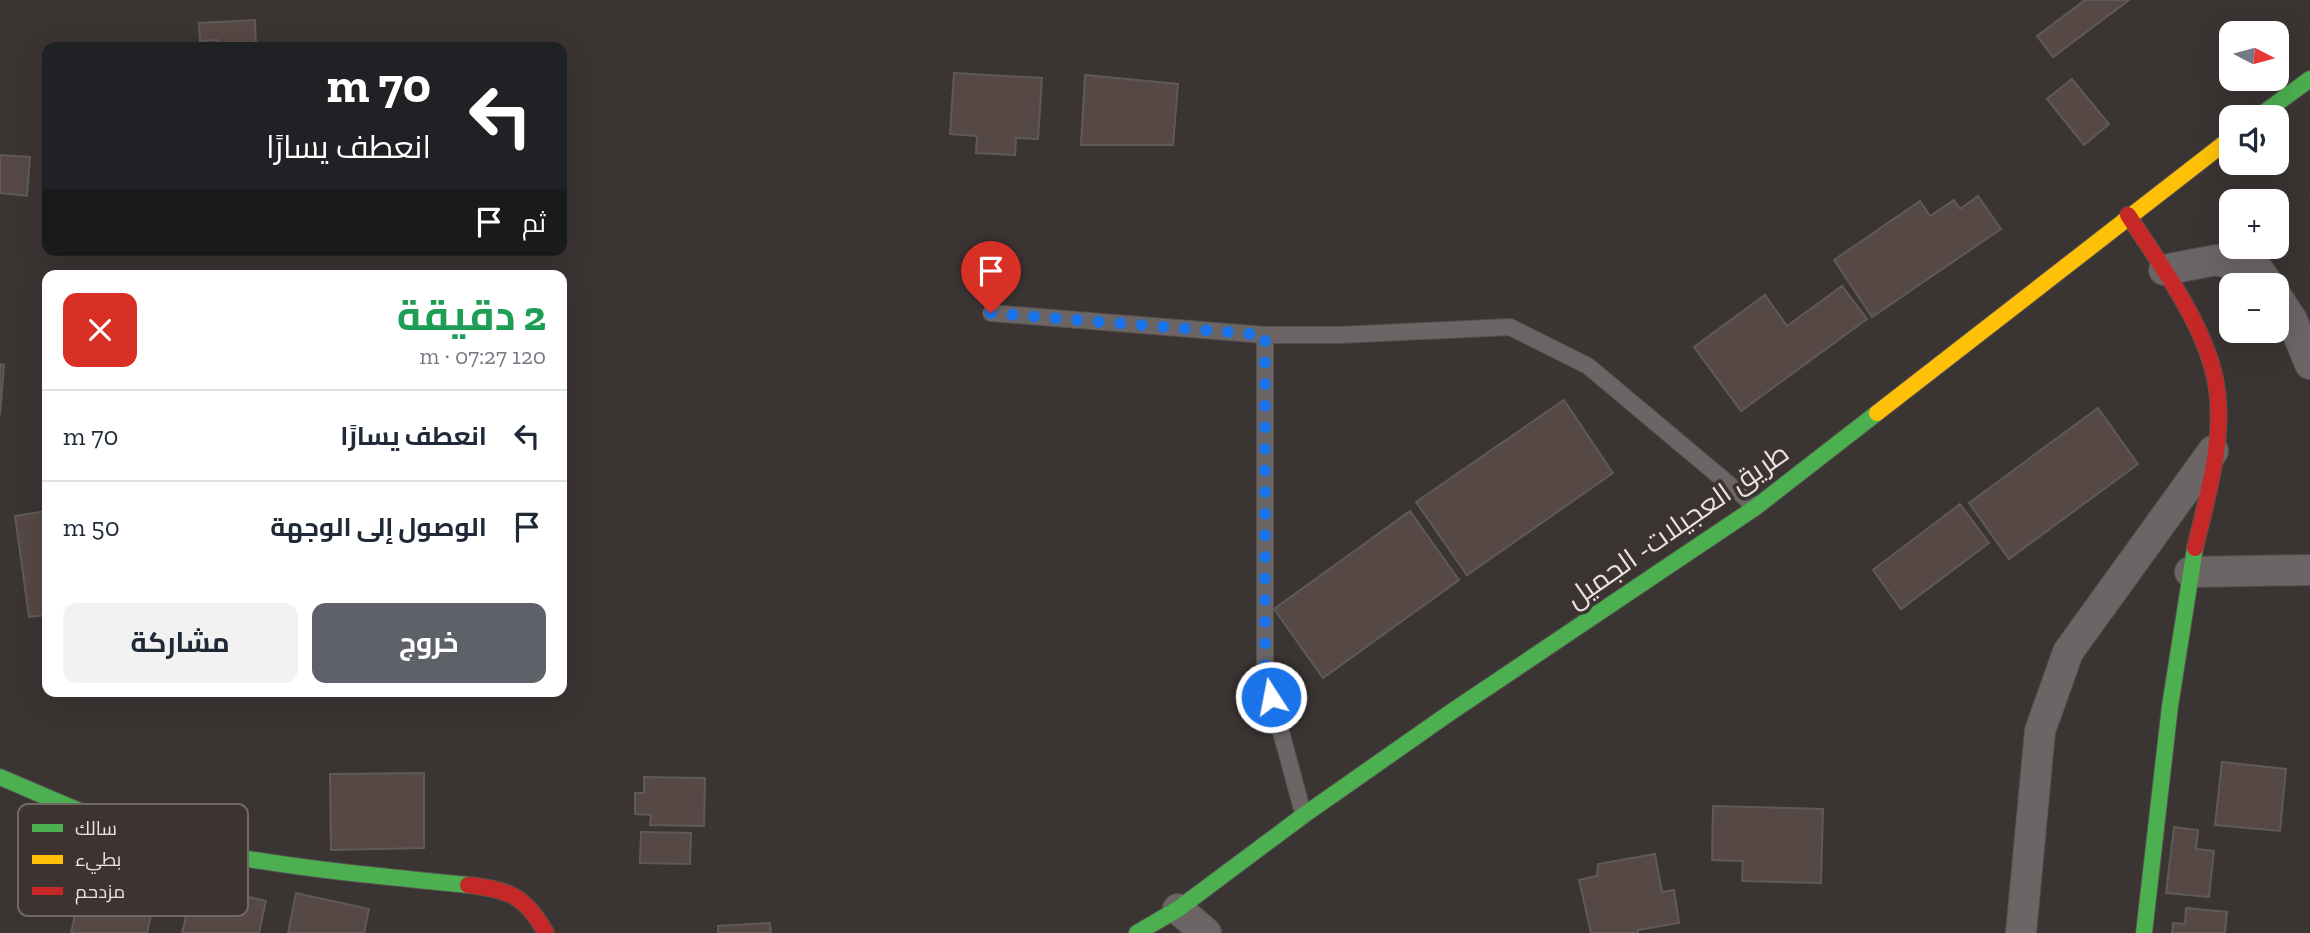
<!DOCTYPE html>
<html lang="ar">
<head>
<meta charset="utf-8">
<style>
  :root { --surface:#fff; --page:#f2f2f3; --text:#1f2937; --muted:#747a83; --line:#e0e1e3; --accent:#5e6168 }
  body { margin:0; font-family:"Zilla Slab",Cairo,serif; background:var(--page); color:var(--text); direction:rtl; height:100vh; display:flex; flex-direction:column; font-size:26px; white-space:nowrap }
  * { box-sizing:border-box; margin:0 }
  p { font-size:23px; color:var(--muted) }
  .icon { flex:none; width:38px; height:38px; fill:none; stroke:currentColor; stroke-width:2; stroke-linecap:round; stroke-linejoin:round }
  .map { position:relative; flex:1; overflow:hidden; direction:ltr }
  .sheet { position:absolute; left:42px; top:270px; width:525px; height:427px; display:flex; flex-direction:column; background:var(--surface); border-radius:14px; box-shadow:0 7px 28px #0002; direction:rtl }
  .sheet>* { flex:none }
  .top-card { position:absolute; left:42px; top:42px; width:525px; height:214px; border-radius:14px; box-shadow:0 7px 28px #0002; direction:rtl; background:#202124; color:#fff; overflow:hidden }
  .needle { width:46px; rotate:96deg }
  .tools { position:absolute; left:2219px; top:21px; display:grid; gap:14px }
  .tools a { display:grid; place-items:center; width:70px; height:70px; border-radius:14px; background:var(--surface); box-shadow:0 7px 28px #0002; font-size:35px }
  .pin { position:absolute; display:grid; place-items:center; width:60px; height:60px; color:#fff; margin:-72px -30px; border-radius:50% 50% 50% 0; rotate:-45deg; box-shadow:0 0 7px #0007 }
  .pin .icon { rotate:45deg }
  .me { position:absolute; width:77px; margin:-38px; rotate:349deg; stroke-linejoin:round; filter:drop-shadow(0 0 5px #0008) }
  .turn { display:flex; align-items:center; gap:24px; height:147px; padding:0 21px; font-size:32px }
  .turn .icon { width:91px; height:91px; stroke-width:2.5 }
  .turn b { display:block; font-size:49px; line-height:60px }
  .then { display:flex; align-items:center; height:66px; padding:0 21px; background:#0003; gap:14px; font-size:26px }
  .round { display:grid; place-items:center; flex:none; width:74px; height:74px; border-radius:14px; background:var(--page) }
  .overview { display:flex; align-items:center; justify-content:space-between; height:119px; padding:0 21px }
  h1 { font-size:42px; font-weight:700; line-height:52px; color:#1e9e55 }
  .cta { display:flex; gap:14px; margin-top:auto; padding:14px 21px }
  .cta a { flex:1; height:80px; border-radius:14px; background:var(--accent); color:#fff; font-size:28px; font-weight:700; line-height:80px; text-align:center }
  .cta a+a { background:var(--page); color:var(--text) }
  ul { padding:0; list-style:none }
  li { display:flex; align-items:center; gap:21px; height:91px; padding:0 21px; border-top:2px solid var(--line) }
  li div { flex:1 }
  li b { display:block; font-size:26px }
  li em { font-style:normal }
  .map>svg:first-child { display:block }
  .building { fill:#564844; stroke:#5f5a59; stroke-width:2 }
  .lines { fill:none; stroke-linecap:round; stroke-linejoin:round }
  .lane-casing { stroke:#55504f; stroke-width:18 }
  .street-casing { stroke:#55504f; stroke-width:32 }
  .fast-casing { stroke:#55504f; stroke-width:18 }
  .slow-casing { stroke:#55504f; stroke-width:18 }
  .jam-casing { stroke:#55504f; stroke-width:18 }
  .lane { stroke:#6b6665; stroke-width:16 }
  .street { stroke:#6b6665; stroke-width:30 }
  .fast { stroke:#4caf50; stroke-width:16 }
  .slow { stroke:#ffc107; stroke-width:16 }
  .jam { stroke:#c62828; stroke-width:16 }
  .route { stroke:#1a73e8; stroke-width:12; stroke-dasharray:0 21.6 }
  .labels { text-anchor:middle; stroke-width:7; stroke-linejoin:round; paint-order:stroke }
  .street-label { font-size:28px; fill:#e8e2e0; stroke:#3d3330 }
  .key { fill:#3d3330; stroke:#706865; stroke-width:2 }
  .key-label { font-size:19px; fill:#e8e2e0 }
</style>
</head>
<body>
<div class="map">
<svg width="2310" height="933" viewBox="0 0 2310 933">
  <rect width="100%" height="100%" fill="#3a3433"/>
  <path class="building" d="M 2085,0 L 2129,0 L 2053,57 L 2037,36 Z
    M 255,20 L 256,47 L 219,47 L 218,40 L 200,41 L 199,23 Z
    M 954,73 L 1042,78 L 1038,139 L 1016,138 L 1015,155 L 976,153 L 977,136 L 950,134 Z
    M 1085,75 L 1178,84 L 1173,145 L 1081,145 Z
    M 2072,79 L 2109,124 L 2084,145 L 2047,99 Z
    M 0,155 L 30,157 L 27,196 L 0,193 Z
    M 1978,196 L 2001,229 L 1872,317 L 1834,260 L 1920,201 L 1930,216 L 1954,200 L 1960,209 Z
    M 1842,286 L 1867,319 L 1741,411 L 1694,347 L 1765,295 L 1787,326 Z
    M 0,364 L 4,365 L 0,415 Z
    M 1564,400 L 1613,473 L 1467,575 L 1416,502 Z
    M 2098,408 L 2138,464 L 2009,559 L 1969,503 Z
    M 1960,504 L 1989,543 L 1901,609 L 1873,570 Z
    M 47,511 L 47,615 L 29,617 L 15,516 Z
    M 1410,511 L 1459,580 L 1323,678 L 1274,609 Z
    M 2222,762 L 2286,769 L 2280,831 L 2215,825 Z
    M 424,773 L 424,848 L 331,850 L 330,774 Z
    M 644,777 L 705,778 L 704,826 L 650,825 L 651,815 L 635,814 L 635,793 L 644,793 Z
    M 1713,806 L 1823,809 L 1821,883 L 1742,881 L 1743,861 L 1712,860 Z
    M 2174,827 L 2198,830 L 2196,849 L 2214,851 L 2209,897 L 2166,893 Z
    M 641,832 L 691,833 L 690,864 L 640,863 Z
    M 1655,854 L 1662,892 L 1674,890 L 1679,923 L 1638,930 L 1638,933 L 1591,933 L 1579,880 L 1597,876 L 1598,864 Z
    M 86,865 L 159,881 L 147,933 L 71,933 Z
    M 194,884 L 266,901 L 259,933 L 182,933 Z
    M 296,893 L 369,909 L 364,933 L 288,933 Z
    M 2186,908 L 2227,912 L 2225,933 L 2172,933 L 2173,923 L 2185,924 Z
    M 770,923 L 771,933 L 718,933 L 718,926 Z"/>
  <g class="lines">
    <defs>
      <path id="lane" d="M 991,313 L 1265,335 L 1339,335 L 1510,327 L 1588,366 L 1756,507
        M 1265,335 L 1265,673 L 1303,813"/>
      <path id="street" d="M 2164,270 L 2216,260 L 2259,271 L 2269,285
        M 2277,297 L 2292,320 L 2310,364
        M 2190,572 L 2310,570
        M 1178,909 L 1206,933
        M 2021,933 L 2040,731 L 2068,652 L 2213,451"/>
      <path id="fast" d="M 2258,117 L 2310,79
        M 0,777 C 64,804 130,836 199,850 C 287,868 378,876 468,885
        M 1137,933 L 1178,909 L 1304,815 L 1451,712 L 1756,507 L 1877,413
        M 2144,933 L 2170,706 L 2195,548"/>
      <path id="slow" d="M 1877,413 L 2231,138"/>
      <path id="jam" d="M 2128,215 C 2160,264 2210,331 2217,390 C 2224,443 2207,497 2195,548
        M 468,885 C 509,890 525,895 546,933"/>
    </defs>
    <use href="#lane" class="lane-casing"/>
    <use href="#street" class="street-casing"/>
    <use href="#fast" class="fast-casing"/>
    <use href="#slow" class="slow-casing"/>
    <use href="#jam" class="jam-casing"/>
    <use href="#lane" class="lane"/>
    <use href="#street" class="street"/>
    <use href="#fast" class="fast"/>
    <use href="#slow" class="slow"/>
    <use href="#jam" class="jam"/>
  </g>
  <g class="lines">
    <path class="route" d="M 991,313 L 1265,335 L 1265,673 L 1271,697"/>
  </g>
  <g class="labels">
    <g class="street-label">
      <text transform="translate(1677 525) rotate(-35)" y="10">طريق العجيلات- الجميل</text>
    </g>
  </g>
  <rect x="18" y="804" width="230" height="112" rx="10" class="key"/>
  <rect x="32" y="824" width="31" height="8" fill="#4caf50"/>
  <rect x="32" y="855" width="31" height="9" fill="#ffc107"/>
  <rect x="32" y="887" width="31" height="8" fill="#c62828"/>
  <g class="key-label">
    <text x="75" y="835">سالك</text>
    <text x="75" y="866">بطيء</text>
    <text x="75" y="898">مزدحم</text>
  </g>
</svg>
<div class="tools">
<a><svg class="needle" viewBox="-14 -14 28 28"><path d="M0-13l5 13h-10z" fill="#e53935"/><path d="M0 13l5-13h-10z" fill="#747a83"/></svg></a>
<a><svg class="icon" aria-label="sound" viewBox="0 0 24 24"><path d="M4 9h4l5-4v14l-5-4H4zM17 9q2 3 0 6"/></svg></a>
<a>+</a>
<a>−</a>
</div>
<div class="pin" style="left:991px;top:313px;background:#d93025"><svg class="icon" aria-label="arrive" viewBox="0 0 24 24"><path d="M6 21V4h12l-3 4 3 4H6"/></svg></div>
<svg class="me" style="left:1271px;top:697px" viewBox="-20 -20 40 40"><circle r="17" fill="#1a73e8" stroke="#fff" stroke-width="3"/><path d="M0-11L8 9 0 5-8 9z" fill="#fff"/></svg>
<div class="top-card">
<div class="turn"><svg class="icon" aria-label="left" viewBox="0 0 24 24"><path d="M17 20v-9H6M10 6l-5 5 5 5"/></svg><div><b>70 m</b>انعطف يسارًا</div></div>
<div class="then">ثم<svg class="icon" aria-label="arrive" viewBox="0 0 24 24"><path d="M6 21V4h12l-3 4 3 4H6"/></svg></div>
</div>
<section class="sheet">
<div class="overview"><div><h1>2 دقيقة</h1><p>120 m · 07:27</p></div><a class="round" style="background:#d93025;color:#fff"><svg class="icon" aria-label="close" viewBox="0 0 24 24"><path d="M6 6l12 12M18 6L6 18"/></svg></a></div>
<ul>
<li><svg class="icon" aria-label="left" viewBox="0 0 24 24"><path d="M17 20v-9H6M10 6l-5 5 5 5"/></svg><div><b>انعطف يسارًا</b></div><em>70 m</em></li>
<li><svg class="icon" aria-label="arrive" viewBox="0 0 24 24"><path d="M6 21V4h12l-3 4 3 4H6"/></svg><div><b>الوصول إلى الوجهة</b></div><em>50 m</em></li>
</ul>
<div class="cta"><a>خروج</a><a>مشاركة</a></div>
</section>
</div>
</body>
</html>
